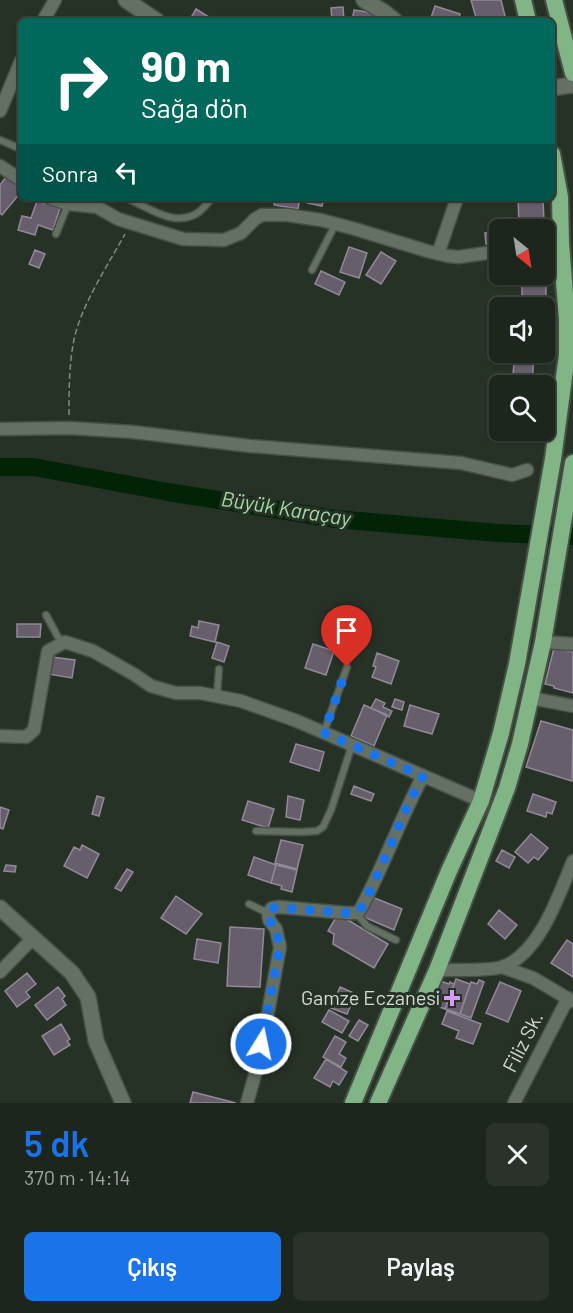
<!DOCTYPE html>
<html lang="tr">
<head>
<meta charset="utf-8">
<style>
  :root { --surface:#1d261d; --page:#2a322a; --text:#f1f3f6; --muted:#a0a5a4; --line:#3b433b; --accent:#1a73e8 }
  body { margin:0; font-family:Barlow,sans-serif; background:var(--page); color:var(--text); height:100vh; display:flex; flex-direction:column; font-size:22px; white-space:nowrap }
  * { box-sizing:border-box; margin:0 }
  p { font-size:20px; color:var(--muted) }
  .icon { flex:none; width:33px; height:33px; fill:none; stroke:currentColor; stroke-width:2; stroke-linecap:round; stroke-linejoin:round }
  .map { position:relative; height:1103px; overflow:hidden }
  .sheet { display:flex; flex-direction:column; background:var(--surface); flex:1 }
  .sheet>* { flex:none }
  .hud { position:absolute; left:18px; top:18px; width:537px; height:183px; border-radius:9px; box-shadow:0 2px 4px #0004,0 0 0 2px var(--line); background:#00695c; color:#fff; overflow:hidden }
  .needle { width:39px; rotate:150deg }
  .controls { position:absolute; left:489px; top:219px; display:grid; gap:12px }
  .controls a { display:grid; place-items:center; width:66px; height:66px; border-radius:9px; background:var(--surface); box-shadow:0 2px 4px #0004,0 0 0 2px var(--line); font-size:30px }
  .pin { position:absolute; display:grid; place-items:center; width:51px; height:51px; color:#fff; margin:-62px -26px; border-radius:50% 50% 50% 0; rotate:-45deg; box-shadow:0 0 6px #0007 }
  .pin .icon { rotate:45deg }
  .me { position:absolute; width:66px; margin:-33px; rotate:10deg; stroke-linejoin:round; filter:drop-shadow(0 0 4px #0008) }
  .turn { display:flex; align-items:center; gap:21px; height:126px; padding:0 24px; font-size:27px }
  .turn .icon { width:78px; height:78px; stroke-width:2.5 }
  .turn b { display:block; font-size:42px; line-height:51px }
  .then { display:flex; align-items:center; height:57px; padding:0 24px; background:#0003; gap:12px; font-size:22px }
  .round { display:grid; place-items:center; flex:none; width:63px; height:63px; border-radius:9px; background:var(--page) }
  .head { display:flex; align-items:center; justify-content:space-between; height:102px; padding:0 24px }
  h1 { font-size:36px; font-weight:600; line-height:45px; color:var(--accent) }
  .action { display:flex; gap:12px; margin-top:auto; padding:12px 24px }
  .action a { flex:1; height:69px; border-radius:9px; background:var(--accent); color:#fff; font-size:24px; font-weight:600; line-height:69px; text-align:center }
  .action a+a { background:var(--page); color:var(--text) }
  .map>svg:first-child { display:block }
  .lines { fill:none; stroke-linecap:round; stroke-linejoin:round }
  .river { stroke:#032307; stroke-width:18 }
  .building { fill:#675e6c; stroke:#928998; stroke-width:1.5 }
  .service-casing { stroke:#465047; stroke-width:9 }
  .minor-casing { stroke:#465047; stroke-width:15 }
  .tertiary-casing { stroke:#465047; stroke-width:18 }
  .trunk-casing { stroke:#465047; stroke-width:20 }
  .path { stroke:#818a81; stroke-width:1.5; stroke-dasharray:6 3; stroke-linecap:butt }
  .service { stroke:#647064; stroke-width:6 }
  .minor { stroke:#647064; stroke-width:12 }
  .tertiary { stroke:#647064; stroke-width:15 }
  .trunk { stroke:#82b586; stroke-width:16 }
  .route { stroke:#1a73e8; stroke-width:10; stroke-dasharray:0 18 }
  .poi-dot { fill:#d99af8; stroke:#273227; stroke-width:2 }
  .labels { text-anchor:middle; stroke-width:6; stroke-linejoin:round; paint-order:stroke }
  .poi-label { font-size:20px; fill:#d4dbd4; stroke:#273227; text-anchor:end }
  .street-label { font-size:20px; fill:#d4dbd4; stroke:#273227 }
  .water-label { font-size:21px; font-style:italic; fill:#a3dba6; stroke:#273227 }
</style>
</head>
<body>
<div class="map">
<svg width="573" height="1103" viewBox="0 0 573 1103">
  <rect width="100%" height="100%" fill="#273227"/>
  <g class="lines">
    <path class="river" d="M 0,467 L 34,467 L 168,492 L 336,519 L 497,533 L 573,536"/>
  </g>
  <path class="building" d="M 471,0 L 501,0 L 506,20 L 477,21 Z
    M 435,6 L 460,14 L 458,21 L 430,21 Z
    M 343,7 L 344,21 L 332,21 L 331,8 Z
    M 196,9 L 212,19 L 211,21 L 189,21 Z
    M 354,10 L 374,13 L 373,21 L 352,21 Z
    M 6,177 L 21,189 L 21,192 L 2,215 L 0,213 L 0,185 Z
    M 275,198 L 300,198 L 298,209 L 274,205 Z
    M 308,198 L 324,198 L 322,206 L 307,203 Z
    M 518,198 L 543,198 L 544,223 L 519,224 Z
    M 37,201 L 60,208 L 53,230 L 38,225 L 35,235 L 18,230 L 22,216 L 31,218 Z
    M 500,232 L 500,243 L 486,244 L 485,233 Z
    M 349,247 L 367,253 L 359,278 L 340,272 Z
    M 35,250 L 45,254 L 39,268 L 29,264 Z
    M 381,252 L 396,261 L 381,284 L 366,275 Z
    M 321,271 L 345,282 L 339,295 L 315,284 Z
    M 522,284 L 546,284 L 546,306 L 522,306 Z
    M 515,352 L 534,352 L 532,386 L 512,385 Z
    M 513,430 L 536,430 L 536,436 L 513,435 Z
    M 199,621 L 219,625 L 215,642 L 190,636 L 192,626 L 198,628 Z
    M 17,624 L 41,624 L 40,637 L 17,637 Z
    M 217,642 L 229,646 L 224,662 L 212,658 Z
    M 313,644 L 334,651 L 326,675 L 305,668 Z
    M 554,648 L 573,652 L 573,693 L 554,688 L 554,686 L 545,684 Z
    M 377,653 L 399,661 L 391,684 L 372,677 L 376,667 L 373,666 Z
    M 51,657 L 75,660 L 72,678 L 48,674 Z
    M 376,699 L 385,703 L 383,707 L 392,711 L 389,717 L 371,708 Z
    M 395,699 L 404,702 L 402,710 L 392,707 Z
    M 364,705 L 387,715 L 374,746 L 351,736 Z
    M 410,705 L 439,714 L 432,734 L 404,726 Z
    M 541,721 L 573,730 L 572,781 L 526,767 Z
    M 296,744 L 324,752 L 319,771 L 290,762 Z
    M 354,786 L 374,794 L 371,801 L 351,794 Z
    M 533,794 L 556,802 L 552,814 L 547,812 L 546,817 L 527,811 Z
    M 97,796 L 104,798 L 99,816 L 92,814 Z
    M 288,796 L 304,800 L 300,820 L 286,817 Z
    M 248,801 L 274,809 L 268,828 L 242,820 Z
    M 0,807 L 9,810 L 3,829 L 0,828 Z
    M 531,834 L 548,848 L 538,860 L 534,857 L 528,863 L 515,852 Z
    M 281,840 L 303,845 L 297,869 L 275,863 Z
    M 82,845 L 99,854 L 87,878 L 64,866 L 74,847 L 80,850 Z
    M 502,850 L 515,857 L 509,868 L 496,861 Z
    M 254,857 L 276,865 L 271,883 L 248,875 Z
    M 6,865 L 16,866 L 15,872 L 4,871 Z
    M 276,865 L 297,870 L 292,892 L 281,889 L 282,886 L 271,883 Z
    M 127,869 L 133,872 L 121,891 L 115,888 Z
    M 176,896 L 202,914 L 186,934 L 161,918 Z
    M 372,897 L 402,909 L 394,930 L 364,917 Z
    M 499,910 L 517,925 L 505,939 L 488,924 Z
    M 338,914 L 388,944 L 374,968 L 333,944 L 334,934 L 328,931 Z
    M 230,927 L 264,929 L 260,987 L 227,986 Z
    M 197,939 L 221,943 L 218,963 L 194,959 Z
    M 567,940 L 573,944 L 573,977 L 551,963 Z
    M 27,973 L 36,984 L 26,992 L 30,997 L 17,1007 L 5,991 Z
    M 434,979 L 449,984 L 450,982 L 454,984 L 445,1009 L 428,1003 Z
    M 456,979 L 470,984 L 460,1014 L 445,1009 Z
    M 479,980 L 484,982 L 471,1018 L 460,1014 L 471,982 L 477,984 Z
    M 500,982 L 521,991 L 508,1022 L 486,1013 Z
    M 58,987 L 65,996 L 62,999 L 66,1005 L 47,1020 L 35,1005 Z
    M 340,987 L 356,994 L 347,1014 L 331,1008 Z
    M 329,1010 L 349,1021 L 342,1033 L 322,1022 Z
    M 447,1011 L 481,1024 L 473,1044 L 456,1038 L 459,1031 L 442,1024 Z
    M 359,1020 L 368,1025 L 358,1041 L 349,1036 Z
    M 61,1024 L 70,1039 L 67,1041 L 70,1045 L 54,1055 L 42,1036 Z
    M 335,1036 L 346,1042 L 339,1054 L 346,1058 L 341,1067 L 323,1057 Z
    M 326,1059 L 347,1072 L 339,1085 L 333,1081 L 330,1087 L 314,1078 Z
    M 193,1092 L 236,1103 L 190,1103 Z"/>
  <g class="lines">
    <defs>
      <path id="service" d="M 0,140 L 21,149
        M 126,198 C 149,207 174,229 199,212 C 204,208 208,202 213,198
        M 56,234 L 68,204
        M 312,270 L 335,225
        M 46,615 L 58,637 L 64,642
        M 217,695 L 219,669
        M 324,732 L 347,667
        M 256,831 L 301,832 L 317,831 L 323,827 L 331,810 L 352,745
        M 249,904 L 268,913
        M 356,913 L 367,926 L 396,940"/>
      <path id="minor" d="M 43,21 L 55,0
        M 0,111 L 21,61
        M 0,166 L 21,180
        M 50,198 L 68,204 L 97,207 L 118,219 L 183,239 L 224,240 L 241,233 L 255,219 L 262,215 L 287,215 L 321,220 L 355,229 L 427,251 L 448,256 L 459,257 L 500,251
        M 544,246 L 561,243
        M 438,254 L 457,198
        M 0,429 L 69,428 L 133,432 L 250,446 L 461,463 L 512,475 L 527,470
        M 543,642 L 573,644
        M 531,698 L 573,706
        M 0,736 L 26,737 L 34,730 L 48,651 L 65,642 L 93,651 L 135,675 L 151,686 L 176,693 L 200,693 L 241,701 L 297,721 L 481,801
        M 502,967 L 533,978 L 572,1001
        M 437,970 C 451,970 490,971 502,967 C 540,954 559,894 573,861
        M 0,972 L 33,938
        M 247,1103 L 260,1057 L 280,947 L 276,929 L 269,920 L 268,913 L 272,908 L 279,907 L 347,913 L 356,913 L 360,910 C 384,866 400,819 423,776
        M 514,1103 L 568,998"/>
      <path id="tertiary" d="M 126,0 L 157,21
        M 364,0 L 384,12 L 395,21
        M 552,88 L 573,85
        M 0,908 L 72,973 L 88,997 L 96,1041 L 123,1103"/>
      <path id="trunk" d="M 523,0 L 528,21
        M 554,0 L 573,73
        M 353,1103 L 449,871 L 481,801 L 501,733 L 517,664 L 553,459 L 567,355 L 567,319 L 561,243 L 560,197 L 552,154
        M 378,1103 L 437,970 L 507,788 L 520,744 L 543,642 L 573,463"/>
    </defs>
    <use href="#service" class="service-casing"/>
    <use href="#minor" class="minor-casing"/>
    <use href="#tertiary" class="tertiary-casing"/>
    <use href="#trunk" class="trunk-casing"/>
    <path class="path" d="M 69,415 C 69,392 69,368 73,345 C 78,310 108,265 125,234"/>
    <use href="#service" class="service"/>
    <use href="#minor" class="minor"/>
    <use href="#tertiary" class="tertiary"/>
    <use href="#trunk" class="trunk"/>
  </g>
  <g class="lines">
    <path class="route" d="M 261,1044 L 280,947 L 276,929 L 269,920 L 268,913 L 272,908 L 279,908 L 347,913 L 356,913 L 360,910 C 384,867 399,819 423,776 L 324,733 L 347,667"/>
  </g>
  <path class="poi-dot" d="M449 989h6v6h6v6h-6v6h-6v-6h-6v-6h6z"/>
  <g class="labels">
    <g class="poi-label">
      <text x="440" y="1005">Gamze Eczanesi</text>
    </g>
    <g class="street-label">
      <text transform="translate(523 1042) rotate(-63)" y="7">Filiz Sk.</text>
    </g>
    <g class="water-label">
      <text transform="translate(286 509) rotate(9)" y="7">Büyük Karaçay</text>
    </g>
  </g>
</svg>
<div class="controls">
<a><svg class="needle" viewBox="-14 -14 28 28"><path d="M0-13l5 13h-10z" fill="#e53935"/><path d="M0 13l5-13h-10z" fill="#a0a5a4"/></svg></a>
<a><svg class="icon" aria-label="sound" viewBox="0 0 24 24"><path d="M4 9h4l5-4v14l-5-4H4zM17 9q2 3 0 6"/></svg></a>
<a><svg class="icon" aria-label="search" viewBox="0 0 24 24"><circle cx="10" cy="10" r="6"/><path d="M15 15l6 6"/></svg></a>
</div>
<div class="pin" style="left:347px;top:667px;background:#d93025"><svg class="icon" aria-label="arrive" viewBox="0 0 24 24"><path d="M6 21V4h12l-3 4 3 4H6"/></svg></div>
<svg class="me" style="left:261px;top:1044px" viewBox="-20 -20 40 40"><circle r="17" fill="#1a73e8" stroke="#fff" stroke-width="3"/><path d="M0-11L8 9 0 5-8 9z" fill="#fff"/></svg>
<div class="hud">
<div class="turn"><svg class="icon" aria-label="right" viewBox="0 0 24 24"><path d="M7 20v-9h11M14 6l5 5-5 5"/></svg><div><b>90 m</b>Sağa dön</div></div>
<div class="then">Sonra<svg class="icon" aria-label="left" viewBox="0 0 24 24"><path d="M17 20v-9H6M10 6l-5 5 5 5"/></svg></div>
</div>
</div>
<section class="sheet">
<div class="head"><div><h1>5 dk</h1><p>370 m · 14:14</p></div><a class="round"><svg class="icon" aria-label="close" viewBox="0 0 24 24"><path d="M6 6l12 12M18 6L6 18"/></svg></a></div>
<div class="action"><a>Çıkış</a><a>Paylaş</a></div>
</section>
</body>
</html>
